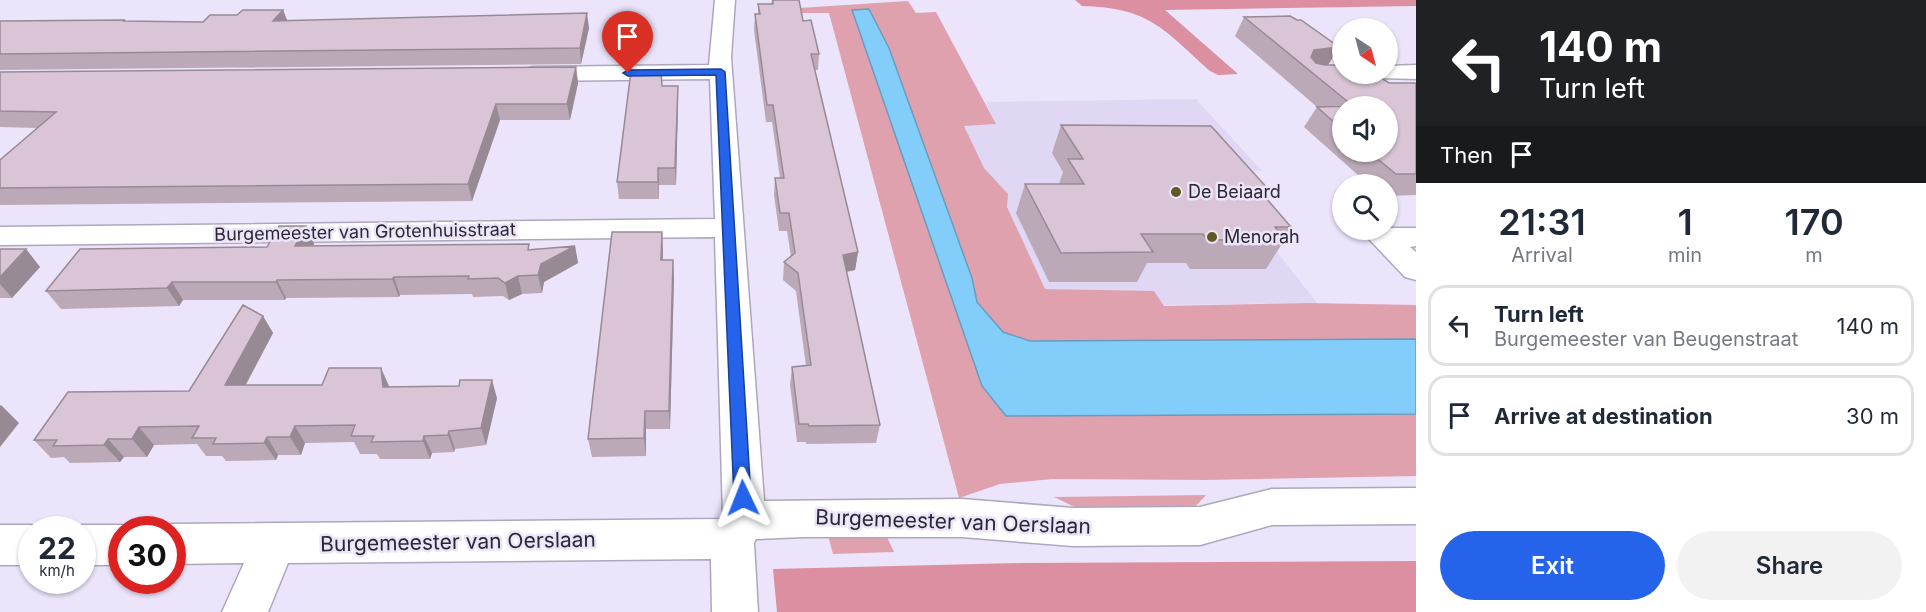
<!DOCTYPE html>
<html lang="en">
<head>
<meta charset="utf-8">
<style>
  :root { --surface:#fff; --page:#f2f2f3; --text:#1f2937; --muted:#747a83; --line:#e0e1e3; --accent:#2563eb }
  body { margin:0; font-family:Inter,sans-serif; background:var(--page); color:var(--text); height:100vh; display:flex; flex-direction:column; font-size:22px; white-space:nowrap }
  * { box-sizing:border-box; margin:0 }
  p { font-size:20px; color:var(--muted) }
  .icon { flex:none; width:33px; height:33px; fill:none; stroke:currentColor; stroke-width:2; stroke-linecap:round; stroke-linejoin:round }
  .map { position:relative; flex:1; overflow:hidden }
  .side { display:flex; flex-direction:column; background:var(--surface); width:510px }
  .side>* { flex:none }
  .hud { background:#202124; color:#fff; overflow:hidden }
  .needle { width:39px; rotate:144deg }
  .tools { position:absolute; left:1332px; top:18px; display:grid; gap:12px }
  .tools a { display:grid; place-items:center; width:66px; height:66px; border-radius:50%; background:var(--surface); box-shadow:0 2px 4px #0004; font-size:30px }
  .speed { position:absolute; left:18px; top:516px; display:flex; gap:12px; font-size:30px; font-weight:700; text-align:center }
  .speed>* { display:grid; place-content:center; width:78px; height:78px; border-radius:50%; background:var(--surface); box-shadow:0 2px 4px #0004; line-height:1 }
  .speed small { font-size:15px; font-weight:400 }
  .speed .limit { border:9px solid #d22; background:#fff; color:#111 }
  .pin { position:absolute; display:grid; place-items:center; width:51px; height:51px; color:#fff; margin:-62px -26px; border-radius:50% 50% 50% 0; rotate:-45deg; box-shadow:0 0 6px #0007 }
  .pin .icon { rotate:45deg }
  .me { position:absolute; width:66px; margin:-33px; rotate:358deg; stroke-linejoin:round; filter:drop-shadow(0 0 4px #0008) }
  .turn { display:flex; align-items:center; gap:21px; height:126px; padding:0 24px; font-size:27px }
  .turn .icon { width:78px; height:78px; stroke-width:2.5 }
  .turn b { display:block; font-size:42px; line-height:51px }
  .then { display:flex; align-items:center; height:57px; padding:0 24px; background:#0003; gap:12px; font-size:22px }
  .eta { display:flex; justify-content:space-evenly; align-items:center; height:102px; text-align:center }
  .eta b { font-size:36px; font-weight:600; line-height:42px }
  .cta { display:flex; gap:12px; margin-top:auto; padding:12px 24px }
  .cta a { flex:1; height:69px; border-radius:36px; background:var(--accent); color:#fff; font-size:24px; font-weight:600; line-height:69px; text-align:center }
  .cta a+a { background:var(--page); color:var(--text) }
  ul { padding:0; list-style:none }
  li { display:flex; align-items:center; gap:18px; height:81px; margin:0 12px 9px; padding:0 12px; border:3px solid var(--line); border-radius:18px }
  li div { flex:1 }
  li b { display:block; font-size:22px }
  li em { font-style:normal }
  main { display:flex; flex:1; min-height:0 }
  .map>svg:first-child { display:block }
  .built { fill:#e0d7f4 }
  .green { fill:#e0a1af }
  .forest { fill:#dd8fa2 }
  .water { fill:#82cdfa; stroke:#689cbd; stroke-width:1.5 }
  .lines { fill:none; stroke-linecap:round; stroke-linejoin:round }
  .minor-casing { stroke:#aea7bc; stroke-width:3 }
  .minor { fill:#fff; fill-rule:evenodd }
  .wall { fill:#bba9b7; fill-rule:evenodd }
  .shaded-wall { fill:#988a95 }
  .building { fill:#d9c5d5; stroke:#988a95; stroke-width:1.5 }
  .route { fill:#2563eb; stroke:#184099; stroke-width:1.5 }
  .poi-dot { fill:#615824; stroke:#ebe4fa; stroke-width:2 }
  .labels { text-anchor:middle; stroke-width:5; stroke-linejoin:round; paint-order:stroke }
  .poi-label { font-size:18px; fill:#2b2830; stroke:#ebe4fa; text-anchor:start }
  .street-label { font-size:18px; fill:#2b2830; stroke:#ebe4fa }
  .near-street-label { font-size:21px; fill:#2b2830; stroke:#ebe4fa }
</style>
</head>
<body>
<main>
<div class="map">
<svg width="1416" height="612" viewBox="0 0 1416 612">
  <rect width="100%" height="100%" fill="#ebe4fa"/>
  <path class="built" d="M 1196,99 L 1262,171 L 1235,172 L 1259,229 L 1317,303 L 1163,305 L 1154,292 L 1044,289 L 959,120 L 993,119 L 986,102 Z"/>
  <path class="green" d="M 908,1 L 916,13 L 936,12 L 996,124 L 964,126 L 984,168 L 1008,194 L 1007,207 L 1045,289 L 1154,291 L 1164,306 L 1308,303 L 1416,305 L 1416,339 L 1029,341 L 1003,332 L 977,302 L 972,278 L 889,48 L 869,10 L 853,10 L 982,386 L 1006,416 L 1416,414 L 1416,476 L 1205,480 L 1053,479 L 1000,484 L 959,498 L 829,13 L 801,13 L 799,8 Z
    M 1206,495 L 1192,510 L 1083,511 L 1054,497 Z
    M 827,532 L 885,533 L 894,552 L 833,554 Z"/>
  <path class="forest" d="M 1075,0 L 1416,0 L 1416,6 L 1165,10 L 1238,74 L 1218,75 L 1210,71 C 1162,28 1150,8 1082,6 Z
    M 1416,561 L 1416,612 L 777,612 L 773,569 L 1023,563 Z"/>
  <path class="water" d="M 869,9 L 889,48 L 972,278 L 977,302 L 1003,332 L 1030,341 L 1416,339 L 1416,414 L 1006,416 L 982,386 L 852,10 Z"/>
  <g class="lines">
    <defs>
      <path id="minor" d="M 715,0 L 735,0 L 731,57 L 764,501 L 962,499 L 1073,508 L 1200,507 L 1272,489 L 1416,488 L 1416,524 L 1272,525 L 1200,545 L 1073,546 L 962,537 L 804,537 L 756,539 L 754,543 L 758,612 L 712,612 L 711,559 L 288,563 L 268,612 L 222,612 L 244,563 L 172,564 L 172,530 L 158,530 L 172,524 L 721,519 L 723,517 L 715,237 L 0,245 L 0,227 L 715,219 L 710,79 L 533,81 L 525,79 L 522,74 L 525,69 L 533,67 L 709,65 Z
        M 1416,65 L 1416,79 L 1380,78 L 1377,74 L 1388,74 L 1388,66 Z
        M 1388,228 L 1416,228 L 1416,246 L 1410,247 L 1416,252 L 1416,280 L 1405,277 L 1368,238 L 1372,231 Z
        M 0,525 L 32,525 L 43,530 L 32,530 L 32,565 L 0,565 Z
        M 82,525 L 122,525 L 133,530 L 122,530 L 122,565 L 82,565 L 82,530 L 71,530 Z"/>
    </defs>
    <use href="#minor" class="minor-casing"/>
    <use href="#minor" class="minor"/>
  </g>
  <path class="wall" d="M 772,0 L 799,0 L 803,21 L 819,54 L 818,70 L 815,70 L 858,252 L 855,270 L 846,272 L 880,425 L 876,443 L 806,444 L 806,442 L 797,442 L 790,385 L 792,367 L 806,366 L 796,291 L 783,280 L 784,262 L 791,257 L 787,231 L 779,231 L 774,195 L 775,178 L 780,178 L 772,122 L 766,122 L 754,30 L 755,14 L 758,14 L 758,4 L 771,4 Z
    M 283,10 L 287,20 L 589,28 L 581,64 L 0,70 L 0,21 L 203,22 L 237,15 Z
    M 1244,17 L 1328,65 L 1389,83 L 1416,83 L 1416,195 L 1388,196 L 1388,184 L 1368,184 L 1304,127 L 1317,107 L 1235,36 ZM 1342,106 L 1388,152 L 1342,152 Z
    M 576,67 L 578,83 L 570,120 L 500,120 L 472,201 L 0,205 L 0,160 L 37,128 L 0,127 L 0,72 Z
    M 662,86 L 678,102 L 676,185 L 659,185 L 659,199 L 619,199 L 617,182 Z
    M 1061,125 L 1269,190 L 1265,197 L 1291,227 L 1284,238 L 1285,239 L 1266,269 L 1190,269 L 1186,263 L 1147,263 L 1137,282 L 1049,282 L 1016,213 L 1025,184 L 1059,184 L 1063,172 L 1052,153 Z
    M 306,226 L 314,244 L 313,246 L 530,249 L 575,246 L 578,263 L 544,282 L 542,293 L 522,294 L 509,300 L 503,296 L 473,297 L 472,294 L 400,295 L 399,297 L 286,298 L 285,300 L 183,300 L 179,306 L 61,309 L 46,291 L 267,247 Z
    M 0,249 L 26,249 L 40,267 L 12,298 L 0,298 Z
    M 663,250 L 663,260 L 674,278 L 670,429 L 646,429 L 646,456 L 592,457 L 588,439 Z
    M 263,316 L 273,333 L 246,385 L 389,387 L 497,398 L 486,445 L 455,449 L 454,452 L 432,453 L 430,459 L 380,459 L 377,454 L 360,454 L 354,442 L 305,443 L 301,455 L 278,455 L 276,460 L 226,461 L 222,456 L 206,456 L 197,444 L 154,445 L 147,457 L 124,457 L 120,462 L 70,463 L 64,457 L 51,458 L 34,440 L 189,391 Z"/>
  <path class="shaded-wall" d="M 283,10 L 289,25 L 273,21 Z
    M 587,13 L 589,28 L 581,64 L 580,48 Z
    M 1339,47 L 1327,67 L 1305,66 L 1314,50 Z
    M 576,67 L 578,83 L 570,120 L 567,104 Z
    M 678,86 L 678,102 L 676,185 L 675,168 Z
    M 496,104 L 500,120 L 472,201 L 468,184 Z
    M 658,168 L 659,185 L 659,199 L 658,182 Z
    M 306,226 L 314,244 L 304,264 L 295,246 Z
    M 662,232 L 663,250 L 662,278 L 661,260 Z
    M 575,246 L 578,263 L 544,282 L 542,293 L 538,275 L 541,264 Z
    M 26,249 L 40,267 L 12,298 L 0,284 L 0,277 Z
    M 858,252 L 855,270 L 840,273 L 843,255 Z
    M 673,260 L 674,278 L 670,429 L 669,411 Z
    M 518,276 L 522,294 L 509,300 L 505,283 Z
    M 394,277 L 400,295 L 399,297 L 392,279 Z
    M 277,280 L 286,298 L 285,300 L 276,282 Z
    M 172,282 L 183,300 L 179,306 L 167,288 Z
    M 263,316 L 273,333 L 236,402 L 225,385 Z
    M 381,368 L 389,386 L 391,405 L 383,387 Z
    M 492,380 L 497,398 L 486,445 L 481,428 Z
    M 1,405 L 19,423 L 0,447 L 0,406 Z
    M 645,411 L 646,429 L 646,456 L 644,438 Z
    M 295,426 L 305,443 L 301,455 L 290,437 Z
    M 139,427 L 154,445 L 147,457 L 132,439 Z
    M 449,431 L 455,449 L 454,452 L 448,435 Z
    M 424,436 L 432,453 L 430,459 L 423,441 Z
    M 267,437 L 278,455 L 276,460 L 264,443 Z
    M 108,439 L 124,457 L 120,462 L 104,445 Z"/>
  <path class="building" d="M 773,0 L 799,0 L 803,21 L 811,20 L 819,54 L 811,54 L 858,252 L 843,255 L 880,425 L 809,426 L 808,424 L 799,424 L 792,367 L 811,365 L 798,273 L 784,262 L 795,253 L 789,213 L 780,213 L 775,178 L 784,178 L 773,105 L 767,105 L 755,14 L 760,14 L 758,4 L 773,4 Z
    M 243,10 L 283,10 L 273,21 L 587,13 L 580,48 L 0,54 L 0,21 L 125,20 L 123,21 L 203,22 L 210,15 L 237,15 Z
    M 1290,16 L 1297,20 L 1301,20 L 1339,47 L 1314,50 L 1311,57 L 1316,63 L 1325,65 L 1342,65 L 1342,74 L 1375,74 L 1389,83 L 1416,83 L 1416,174 L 1396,174 L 1369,152 L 1388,152 L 1388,106 L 1342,106 L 1342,129 L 1317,107 L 1353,106 L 1244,17 Z
    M 576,67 L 567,104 L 496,104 L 468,184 L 0,188 L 0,160 L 56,112 L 0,111 L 0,72 Z
    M 631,71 L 661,71 L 662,86 L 678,86 L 675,168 L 658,168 L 658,182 L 617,182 Z
    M 1061,125 L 1211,126 L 1269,190 L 1259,190 L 1291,227 L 1275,227 L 1285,239 L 1207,240 L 1203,234 L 1141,234 L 1153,252 L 1061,253 L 1025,184 L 1084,184 L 1068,159 L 1083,159 Z
    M 279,226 L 306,226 L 295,246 L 529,244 L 528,250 L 575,246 L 541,264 L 538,275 L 518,276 L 505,283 L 498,278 L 468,279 L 469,276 L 394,277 L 392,279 L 277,280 L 276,282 L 172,282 L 167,288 L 46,291 L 80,249 L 267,247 Z
    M 612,232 L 662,232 L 661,260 L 673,260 L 669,411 L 645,411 L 644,438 L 588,439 Z
    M 0,249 L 26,249 L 0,277 Z
    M 243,305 L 263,316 L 225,385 L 322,385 L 329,368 L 381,368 L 383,387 L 459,386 L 460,380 L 492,380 L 481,428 L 449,431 L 448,435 L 424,436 L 423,441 L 371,442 L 374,436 L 351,436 L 355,425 L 295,426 L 290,437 L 267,437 L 264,443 L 213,444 L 216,438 L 192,438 L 199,426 L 139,427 L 132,439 L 108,439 L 104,445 L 53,446 L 57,440 L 34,440 L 68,392 L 189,391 Z"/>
  <path class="route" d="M 721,69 L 725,72 L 751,498 L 749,504 L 743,506 L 737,504 L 734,498 L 716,75 L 628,76 L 623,73 L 628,70 Z"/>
  <g class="poi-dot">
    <circle cx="1176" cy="192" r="6"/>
    <circle cx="1212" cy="237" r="6"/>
  </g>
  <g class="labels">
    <g class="poi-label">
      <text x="1188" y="198">De Beiaard</text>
      <text x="1224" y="243">Menorah</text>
    </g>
    <g class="street-label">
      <text transform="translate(365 232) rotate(-1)" y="6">Burgemeester van Grotenhuisstraat</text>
    </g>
    <g class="near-street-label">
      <text transform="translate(953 522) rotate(2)" y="7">Burgemeester van Oerslaan</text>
      <text transform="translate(458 542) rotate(-1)" y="7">Burgemeester van Oerslaan</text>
    </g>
  </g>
</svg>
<div class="tools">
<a><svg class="needle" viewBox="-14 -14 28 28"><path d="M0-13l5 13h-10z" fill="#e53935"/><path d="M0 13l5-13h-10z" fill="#747a83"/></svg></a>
<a><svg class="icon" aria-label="sound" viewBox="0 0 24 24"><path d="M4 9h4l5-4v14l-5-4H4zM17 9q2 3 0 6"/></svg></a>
<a><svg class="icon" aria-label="search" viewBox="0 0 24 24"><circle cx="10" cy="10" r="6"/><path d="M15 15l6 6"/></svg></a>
</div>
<div class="speed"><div>22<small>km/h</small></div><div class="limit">30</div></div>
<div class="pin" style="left:628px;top:73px;background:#d93025"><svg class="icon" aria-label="arrive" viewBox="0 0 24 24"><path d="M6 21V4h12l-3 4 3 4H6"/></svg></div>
<svg class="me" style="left:743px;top:498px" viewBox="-20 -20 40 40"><path d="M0-17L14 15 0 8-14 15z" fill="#2563eb" stroke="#fff" stroke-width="4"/></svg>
</div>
<section class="side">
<div class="hud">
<div class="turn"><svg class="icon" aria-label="left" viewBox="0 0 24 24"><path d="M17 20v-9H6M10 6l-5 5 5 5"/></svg><div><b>140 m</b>Turn left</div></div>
<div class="then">Then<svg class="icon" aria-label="arrive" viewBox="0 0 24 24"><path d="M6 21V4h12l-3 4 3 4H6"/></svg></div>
</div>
<div class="eta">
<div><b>21:31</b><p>Arrival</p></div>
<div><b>1</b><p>min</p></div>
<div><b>170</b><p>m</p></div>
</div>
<ul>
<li><svg class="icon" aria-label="left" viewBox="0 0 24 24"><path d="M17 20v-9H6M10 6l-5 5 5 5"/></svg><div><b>Turn left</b><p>Burgemeester van Beugenstraat</p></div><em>140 m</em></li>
<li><svg class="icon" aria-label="arrive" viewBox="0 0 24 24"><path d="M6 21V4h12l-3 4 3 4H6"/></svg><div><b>Arrive at destination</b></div><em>30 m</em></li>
</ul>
<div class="cta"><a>Exit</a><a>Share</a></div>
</section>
</main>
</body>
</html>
